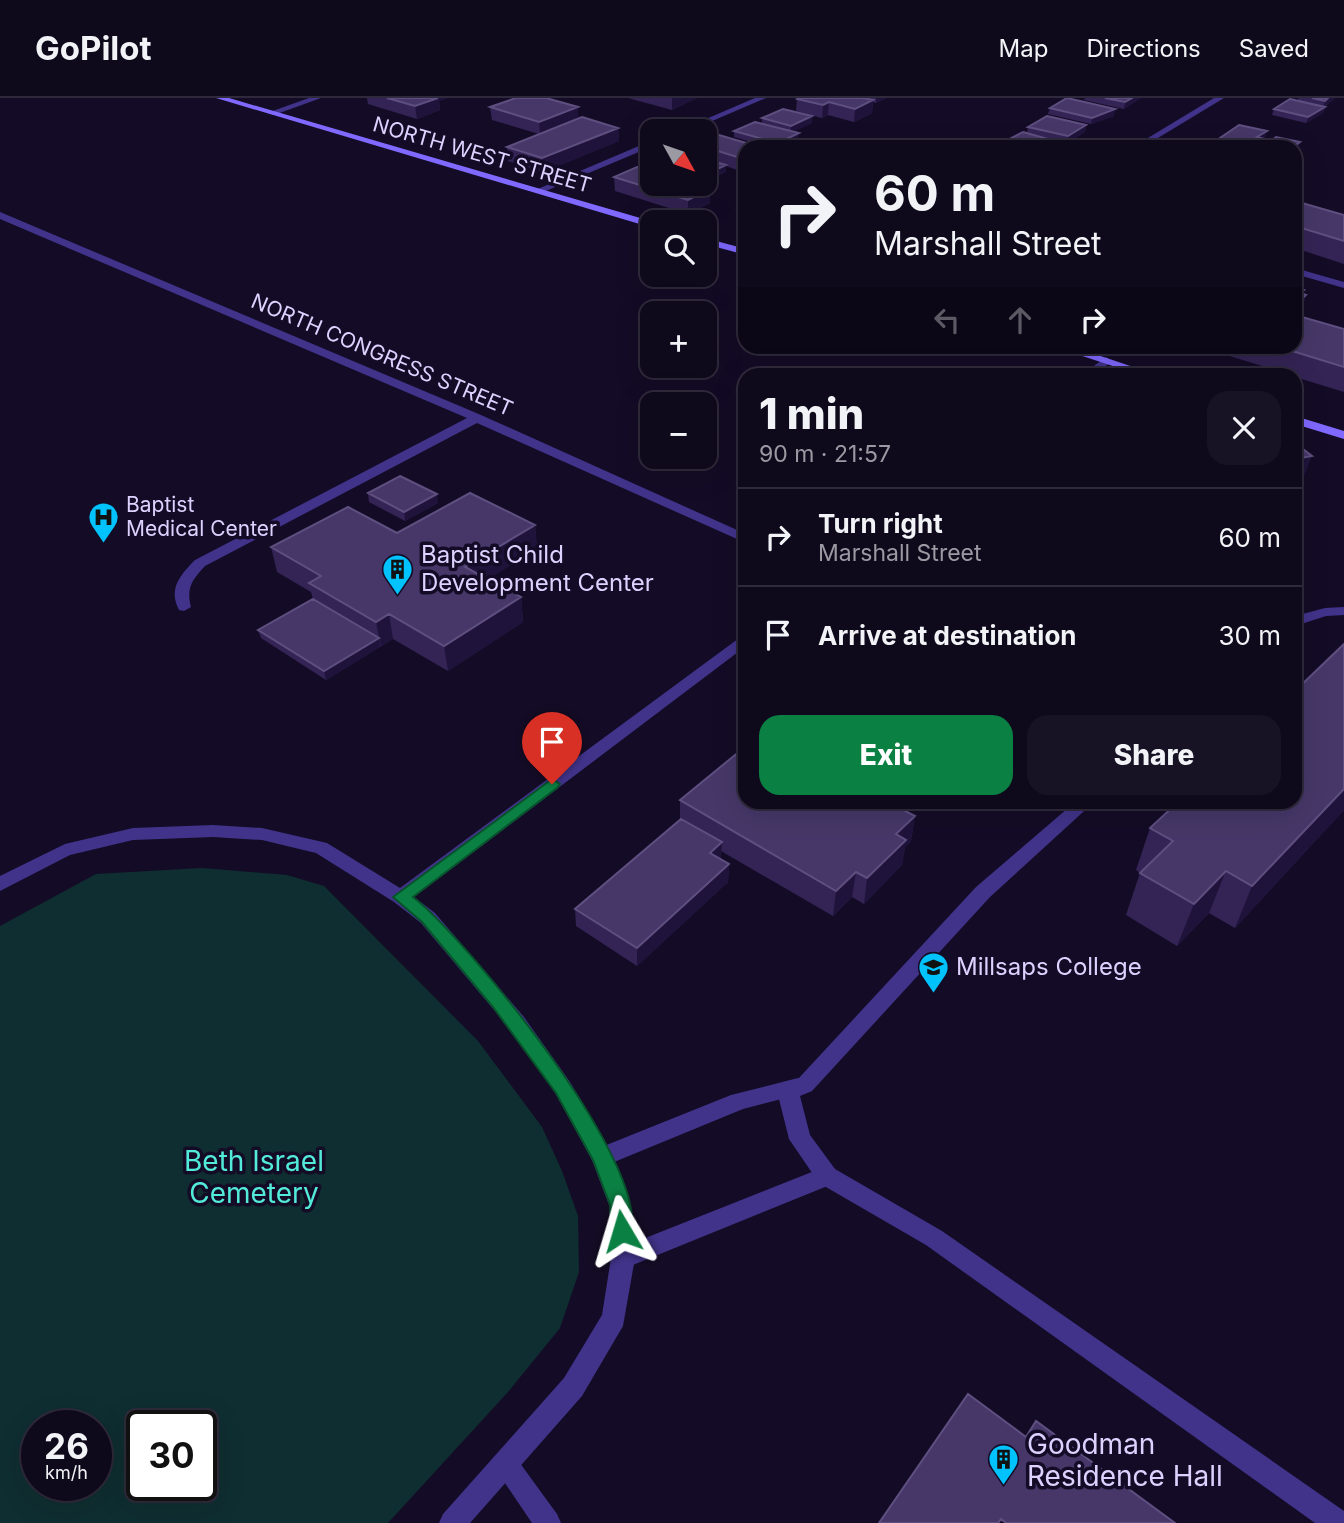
<!DOCTYPE html>
<html lang="en">
<head>
<meta charset="utf-8">
<style>
  :root { --surface:#0f091c; --page:#181225; --text:#f1f3f6; --muted:#9b9aa3; --line:#2f2a3b; --accent:#0b8043 }
  body { margin:0; font-family:Inter,sans-serif; background:var(--page); color:var(--text); height:100vh; display:flex; flex-direction:column; font-size:26px; white-space:nowrap }
  * { box-sizing:border-box; margin:0 }
  p { font-size:23px; color:var(--muted) }
  .icon { flex:none; width:38px; height:38px; fill:none; stroke:currentColor; stroke-width:2; stroke-linecap:round; stroke-linejoin:round }
  .map { position:relative; flex:1; overflow:hidden }
  .side { position:absolute; left:738px; top:270px; width:564px; height:441px; display:flex; flex-direction:column; background:var(--surface); border-radius:21px; box-shadow:0 7px 28px #0002,0 0 0 2px var(--line) }
  .side>* { flex:none }
  .banner { position:absolute; left:738px; top:42px; width:564px; height:214px; border-radius:21px; box-shadow:0 7px 28px #0002,0 0 0 2px var(--line); background:#0f091c; color:var(--text); overflow:hidden }
  .needle { width:46px; rotate:130deg }
  .buttons { position:absolute; left:640px; top:21px; display:grid; gap:14px }
  .buttons a { display:grid; place-items:center; width:77px; height:77px; border-radius:14px; background:var(--surface); box-shadow:0 7px 28px #0002,0 0 0 2px var(--line); font-size:35px }
  .speed { position:absolute; left:21px; top:1312px; display:flex; gap:14px; font-size:35px; font-weight:700; text-align:center }
  .speed>* { display:grid; place-content:center; width:91px; height:91px; border-radius:50%; background:var(--surface); box-shadow:0 7px 28px #0002,0 0 0 2px var(--line); line-height:1 }
  .speed small { font-size:18px; font-weight:400 }
  .speed .limit { border:4px solid #111; border-radius:10px; background:#fff; color:#111 }
  .pin { position:absolute; display:grid; place-items:center; width:60px; height:60px; color:#fff; margin:-72px -30px; border-radius:50% 50% 50% 0; rotate:-45deg; box-shadow:0 0 7px #0007 }
  .pin .icon { rotate:45deg }
  .me { position:absolute; width:77px; margin:-38px; rotate:353deg; stroke-linejoin:round; filter:drop-shadow(0 0 5px #0008) }
  .turn { display:flex; align-items:center; gap:24px; height:147px; padding:0 21px; font-size:32px }
  .turn .icon { width:91px; height:91px; stroke-width:2.5 }
  .turn b { display:block; font-size:49px; line-height:60px }
  .lanes { display:flex; align-items:center; height:66px; padding:0 21px; background:#0003; justify-content:center; gap:35px; direction:ltr }
  .lanes .off { opacity:.35 }
  .round { display:grid; place-items:center; flex:none; width:74px; height:74px; border-radius:21px; background:var(--page) }
  .headline { display:flex; align-items:center; justify-content:space-between; height:119px; padding:0 21px }
  h1 { font-size:42px; font-weight:800; line-height:52px }
  .cta { display:flex; gap:14px; margin-top:auto; padding:14px 21px }
  .cta a { flex:1; height:80px; border-radius:21px; background:var(--accent); color:#fff; font-size:28px; font-weight:800; line-height:80px; text-align:center }
  .cta a+a { background:var(--page); color:var(--text) }
  ul { padding:0; list-style:none }
  li { display:flex; align-items:center; gap:21px; height:98px; padding:0 21px; border-top:2px solid var(--line) }
  li div { flex:1 }
  li b { display:block; font-size:26px }
  li em { font-style:normal }
  header { display:flex; align-items:center; gap:42px; box-sizing:border-box; height:98px; padding:0 35px; background:var(--surface); border-bottom:2px solid var(--line) }
  header strong { font-size:33px }
  nav { display:flex; gap:38px; margin-inline-start:auto; font-size:24px }
  .map>svg:first-child { display:block }
  .green { fill:#0f2e31; fill-rule:evenodd }
  .lines { fill:none; stroke-linecap:round; stroke-linejoin:round }
  .lane { fill:#41338a; fill-rule:evenodd }
  .street { fill:#41338a; fill-rule:evenodd }
  .secondary { fill:#8069ff; fill-rule:evenodd }
  .wall { fill:#342456 }
  .shaded-wall { fill:#1f133b }
  .building { fill:#463768; stroke:#5e4f80; stroke-width:2 }
  .route { fill:#0b8043; stroke:#07532c; stroke-width:2 }
  .labels { text-anchor:middle; stroke-width:7; stroke-linejoin:round; paint-order:stroke }
  .far-street-label { font-size:21px; fill:#ddd2ff; stroke:#140c26 }
  .far-poi-label { font-size:21px; fill:#ddd2ff; stroke:#140c26; text-anchor:start }
  .poi-label { font-size:24px; fill:#ddd2ff; stroke:#140c26; text-anchor:start }
  .near-park-label { font-size:28px; fill:#52ebd9; stroke:#140c26 }
  .near-poi-label { font-size:28px; fill:#ddd2ff; stroke:#140c26; text-anchor:start }
</style>
</head>
<body>
<header>
<strong>GoPilot</strong>
<nav><a>Map</a><a>Directions</a><a>Saved</a></nav>
</header>
<div class="map">
<svg width="1344" height="1425" viewBox="0 0 1344 1425">
  <rect width="100%" height="100%" fill="#140c26"/>
  <path class="green" d="M 202,770 L 287,777 L 324,788 L 478,943 L 542,1029 L 562,1073 L 578,1118 L 579,1174 L 560,1230 L 508,1294 L 388,1425 L 0,1425 L 0,828 L 96,776 ZM 37,1328 L 96,1328 L 96,1388 L 37,1388 ZM 142,1328 L 201,1328 L 201,1388 L 142,1388 Z"/>
  <g class="lines">
    <path class="lane" d="M 1295,170 L 1344,184 L 1344,190 L 1295,176 Z
      M 798,980 L 805,983 L 809,989 L 805,995 L 743,1011 L 602,1069 L 594,1066 L 591,1059 L 594,1052 L 731,997 Z
      M 827,1068 L 835,1071 L 838,1078 L 835,1085 L 623,1171 L 615,1168 L 611,1160 L 615,1152 Z
      M 505,1353 L 514,1357 L 557,1416 L 561,1425 L 532,1425 L 492,1366 L 496,1357 Z"/>
    <path class="street" d="M 309,0 L 321,0 L 274,17 L 267,15 Z
      M 755,0 L 766,0 L 689,33 L 678,33 Z
      M 1214,0 L 1224,0 L 1143,49 L 1133,49 Z
      M 653,42 L 653,48 L 541,95 L 533,93 Z
      M 0,114 L 481,317 L 746,436 L 746,445 L 477,325 L 205,468 C 192,482 186,490 191,509 L 184,513 L 179,512 C 168,491 180,477 195,462 L 467,320 L 0,121 Z
      M 1106,259 L 1112,263 L 1096,276 L 1083,276 Z
      M 1344,509 L 1344,517 L 1326,518 L 1295,528 L 1295,518 L 1325,510 Z
      M 746,535 L 746,548 L 414,799 L 435,815 L 524,919 L 570,984 L 610,1052 L 631,1107 L 635,1160 L 623,1228 L 582,1298 L 470,1425 L 439,1425 L 443,1416 L 564,1280 L 602,1217 L 611,1160 L 609,1107 L 592,1062 L 556,996 L 510,931 L 421,825 L 394,804 L 316,755 L 262,742 L 213,739 L 133,742 L 70,757 L 0,793 L 0,778 L 65,746 L 133,730 L 213,727 L 262,730 L 327,745 L 400,790 Z
      M 1075,704 L 1094,704 L 990,799 L 812,993 L 800,998 L 810,1037 L 835,1071 L 942,1133 L 1344,1413 L 1344,1425 L 1315,1425 L 926,1147 L 819,1085 L 789,1041 L 777,993 L 781,987 L 798,981 L 976,789 Z"/>
    <path class="secondary" d="M 216,0 L 229,0 L 654,124 L 653,130 Z
      M 705,140 L 746,151 L 746,157 L 705,146 Z
      M 1052,248 L 1071,248 L 1154,276 L 1137,276 Z
      M 1295,318 L 1344,333 L 1344,341 L 1295,326 Z"/>
  </g>
  <path class="wall" d="M 367,0 L 447,0 L 439,3 L 440,12 L 417,21 L 368,6 Z
    M 628,0 L 697,0 L 672,12 Z
    M 798,0 L 886,0 L 876,5 L 873,4 L 872,15 L 854,24 L 828,17 L 822,20 L 796,13 L 797,1 Z
    M 1085,0 L 1141,0 L 1124,11 L 1084,2 Z
    M 1298,0 L 1335,0 L 1324,9 L 1325,9 L 1323,15 L 1306,25 L 1272,17 L 1274,11 L 1298,3 Z
    M 490,9 L 578,9 L 578,21 L 618,30 L 619,43 L 543,74 L 508,63 L 507,49 L 539,36 L 492,22 Z
    M 1050,10 L 1114,18 L 1091,26 L 1048,16 Z
    M 812,18 L 812,25 L 792,34 L 798,42 L 784,49 L 769,49 L 734,39 L 734,33 L 762,25 L 762,20 Z
    M 1086,27 L 1085,34 L 1067,45 L 1038,38 L 1054,49 L 997,49 L 998,47 L 1027,35 L 1028,29 Z
    M 1239,27 L 1267,33 L 1264,41 L 1271,43 L 1276,39 L 1300,44 L 1296,57 L 1295,49 L 1213,49 L 1214,44 Z
    M 705,38 L 746,49 L 746,68 L 737,72 L 726,68 L 726,74 L 705,83 Z
    M 614,79 L 710,91 L 710,105 L 688,116 L 615,93 Z
    M 1295,103 L 1344,117 L 1344,166 L 1295,150 Z
    M 1295,189 L 1304,192 L 1303,196 L 1306,197 L 1299,218 L 1344,231 L 1344,294 L 1295,279 L 1295,276 L 1288,276 L 1197,248 L 1295,248 Z
    M 746,321 L 746,342 L 741,340 L 741,324 Z
    M 368,395 L 438,405 L 405,423 L 369,404 Z
    M 535,427 L 537,451 L 488,481 L 521,499 L 523,524 L 448,573 L 393,541 L 326,582 L 261,540 L 258,532 L 313,501 L 311,494 L 277,474 L 271,449 L 397,435 Z
    M 1344,546 L 1344,712 L 1235,830 L 1209,815 L 1177,848 L 1126,817 L 1140,775 L 1136,772 L 1150,730 Z
    M 680,702 L 915,718 L 911,743 L 905,749 L 902,767 L 864,806 L 852,799 L 833,818 L 721,753 L 721,761 L 729,766 L 728,784 L 637,868 L 576,828 L 575,811 L 680,722 Z"/>
  <path class="shaded-wall" d="M 433,0 L 447,0 L 439,3 L 440,12 L 417,21 L 415,8 Z
    M 672,0 L 697,0 L 672,12 Z
    M 876,0 L 886,0 L 876,5 Z
    M 1132,0 L 1141,0 L 1124,11 L 1125,4 Z
    M 1328,0 L 1335,0 L 1323,9 L 1325,3 Z
    M 873,2 L 872,15 L 854,24 L 855,11 Z
    M 829,4 L 828,17 L 822,20 L 823,7 Z
    M 578,9 L 578,22 L 540,37 L 539,24 Z
    M 1325,9 L 1323,15 L 1306,25 L 1308,19 Z
    M 1115,11 L 1114,18 L 1091,26 L 1092,20 Z
    M 812,18 L 812,25 L 790,35 L 791,28 Z
    M 1086,27 L 1085,34 L 1067,45 L 1068,38 Z
    M 618,30 L 619,43 L 543,74 L 542,60 Z
    M 1267,33 L 1263,46 L 1257,39 Z
    M 799,35 L 798,42 L 784,49 L 778,49 L 778,45 Z
    M 1055,43 L 1054,49 L 1044,49 Z
    M 1300,44 L 1296,57 L 1295,58 L 1295,49 L 1293,49 Z
    M 746,55 L 746,68 L 737,72 L 737,59 Z
    M 726,67 L 726,74 L 705,83 L 705,77 Z
    M 710,91 L 710,105 L 688,116 L 688,102 Z
    M 1304,192 L 1301,201 L 1306,197 L 1299,219 L 1295,222 L 1295,207 L 1300,195 Z
    M 1312,358 L 1303,381 L 1295,383 L 1295,361 Z
    M 437,396 L 438,405 L 405,423 L 404,414 Z
    M 535,427 L 537,451 L 468,494 L 465,469 Z
    M 521,499 L 523,524 L 448,573 L 444,548 Z
    M 389,516 L 393,541 L 381,549 L 376,524 Z
    M 379,540 L 380,549 L 326,582 L 324,573 Z
    M 1344,691 L 1344,712 L 1235,830 L 1252,788 Z
    M 915,718 L 911,743 L 905,749 L 902,767 L 864,806 L 867,780 L 896,736 Z
    M 722,744 L 721,762 L 710,755 Z
    M 729,766 L 728,784 L 637,868 L 637,850 Z
    M 1226,773 L 1209,815 L 1177,848 L 1194,806 Z
    M 856,774 L 852,799 L 833,818 L 836,793 Z"/>
  <path class="building" d="M 387,0 L 438,0 L 415,8 Z
    M 516,0 L 546,0 L 578,9 L 539,24 L 490,9 Z
    M 798,0 L 863,0 L 873,2 L 855,11 L 829,4 L 823,7 L 797,1 Z
    M 1067,0 L 1115,11 L 1092,20 L 1050,10 Z
    M 1105,0 L 1132,0 L 1125,4 Z
    M 1312,0 L 1328,0 L 1325,3 Z
    M 1290,1 L 1325,9 L 1308,19 L 1274,11 Z
    M 783,11 L 812,18 L 791,28 L 762,20 Z
    M 1047,18 L 1086,27 L 1068,38 L 1028,29 Z
    M 582,19 L 618,30 L 542,60 L 507,49 Z
    M 755,24 L 799,35 L 778,45 L 734,33 Z
    M 1239,27 L 1267,33 L 1257,39 L 1271,43 L 1276,39 L 1300,44 L 1293,49 L 1263,49 L 1246,45 L 1241,49 L 1234,49 L 1214,44 Z
    M 1023,34 L 1055,43 L 1044,49 L 1005,49 L 998,47 Z
    M 712,35 L 760,49 L 746,49 L 746,55 L 737,59 L 705,49 L 705,38 Z
    M 705,61 L 726,67 L 705,77 Z
    M 637,69 L 653,74 L 653,86 L 693,86 L 710,91 L 688,102 L 614,79 Z
    M 1295,103 L 1344,117 L 1344,143 L 1295,128 Z
    M 1295,189 L 1304,192 L 1300,195 L 1306,197 L 1295,207 Z
    M 1295,217 L 1344,231 L 1344,269 L 1276,248 L 1295,248 Z
    M 1295,345 L 1312,358 L 1295,361 Z
    M 400,378 L 437,396 L 404,414 L 368,395 Z
    M 470,395 L 535,427 L 465,469 L 521,499 L 444,548 L 389,516 L 376,524 L 309,485 L 321,478 L 271,449 L 348,409 L 397,435 Z
    M 313,501 L 379,540 L 324,573 L 258,532 Z
    M 1344,546 L 1344,691 L 1252,788 L 1226,773 L 1194,806 L 1140,775 L 1173,743 L 1150,730 L 1178,704 L 1295,704 L 1295,593 Z
    M 746,648 L 746,704 L 888,704 L 915,718 L 896,736 L 906,742 L 867,780 L 856,774 L 836,793 L 680,702 Z
    M 681,721 L 722,744 L 710,755 L 729,766 L 637,850 L 575,811 Z
    M 968,1296 L 1026,1339 L 1036,1323 L 1175,1425 L 1006,1425 L 1001,1421 L 998,1425 L 879,1425 Z"/>
  <path class="route" d="M 552,681 L 560,686 L 557,690 L 413,799 C 466,840 659,1075 629,1140 L 622,1143 L 614,1140 L 611,1133 L 610,1107 L 593,1062 L 556,995 L 493,909 L 422,824 L 393,799 Z"/>
  <defs>
    <symbol id="hospital-pin" viewBox="-11 -11 22 30"><path d="M0 17L-7.5 6A9.5 9.5 0 1 1 7.5 6Z" fill="#00c2fd" stroke="#140c26"/><path d="M-5-5h3v3.5h4V-5h3V5h-3V1.5h-4V5h-3Z" fill="#111"/></symbol>
    <symbol id="building-pin" viewBox="-11 -11 22 30"><path d="M0 17L-7.5 6A9.5 9.5 0 1 1 7.5 6Z" fill="#00c2fd" stroke="#140c26"/><path d="M-4-6H4V6H1V3H-1V6H-4ZM-2.5-4.3h1.7v1.8h-1.7ZM.8-4.3h1.7v1.8H.8ZM-2.5-1h1.7V.8h-1.7ZM.8-1h1.7V.8H.8Z" fill="#111"/></symbol>
    <symbol id="university-pin" viewBox="-11 -11 22 30"><path d="M0 17L-7.5 6A9.5 9.5 0 1 1 7.5 6Z" fill="#00c2fd" stroke="#140c26"/><path d="M0-5L7-2L0 1L-7-2ZM-4 1L0 2.5L4 1V4Q0 6-4 4Z" fill="#111"/></symbol>
  </defs>
  <g fill-rule="evenodd">
    <use href="#hospital-pin" x="86" y="402" width="35" height="47"/>
    <use href="#building-pin" x="380" y="454" width="35" height="47"/>
    <use href="#university-pin" x="916" y="852" width="35" height="47"/>
    <use href="#building-pin" x="986" y="1344" width="35" height="47"/>
  </g>
  <g class="labels">
    <g class="far-street-label">
      <text transform="translate(482 57) rotate(16)" y="7">NORTH WEST STREET</text>
      <text transform="translate(382 257) rotate(23)" y="7">NORTH CONGRESS STREET</text>
    </g>
    <g class="far-poi-label">
      <text x="126" y="414">Baptist<tspan x="126" dy="24">Medical Center</tspan></text>
    </g>
    <g class="poi-label">
      <text x="421" y="465">Baptist Child<tspan x="421" dy="28">Development Center</tspan></text>
      <text x="956" y="877">Millsaps College</text>
    </g>
    <g class="near-park-label">
      <text x="254" y="1073">Beth Israel<tspan x="254" dy="32">Cemetery</tspan></text>
    </g>
    <g class="near-poi-label">
      <text x="1027" y="1356">Goodman<tspan x="1027" dy="32">Residence Hall</tspan></text>
    </g>
  </g>
</svg>
<div class="buttons">
<a><svg class="needle" viewBox="-14 -14 28 28"><path d="M0-13l5 13h-10z" fill="#e53935"/><path d="M0 13l5-13h-10z" fill="#9b9aa3"/></svg></a>
<a><svg class="icon" aria-label="search" viewBox="0 0 24 24"><circle cx="10" cy="10" r="6"/><path d="M15 15l6 6"/></svg></a>
<a>+</a>
<a>−</a>
</div>
<div class="speed"><div>26<small>km/h</small></div><div class="limit">30</div></div>
<div class="pin" style="left:552px;top:686px;background:#d93025"><svg class="icon" aria-label="arrive" viewBox="0 0 24 24"><path d="M6 21V4h12l-3 4 3 4H6"/></svg></div>
<svg class="me" style="left:622px;top:1133px" viewBox="-20 -20 40 40"><path d="M0-17L14 15 0 8-14 15z" fill="#0b8043" stroke="#fff" stroke-width="4"/></svg>
<div class="banner">
<div class="turn"><svg class="icon" aria-label="right" viewBox="0 0 24 24"><path d="M7 20v-9h11M14 6l5 5-5 5"/></svg><div><b>60 m</b>Marshall Street</div></div>
<div class="lanes"><svg class="icon off" aria-label="left" viewBox="0 0 24 24"><path d="M17 20v-9H6M10 6l-5 5 5 5"/></svg><svg class="icon off" aria-label="ahead" viewBox="0 0 24 24"><path d="M12 20V5M6 11l6-6 6 6"/></svg><svg class="icon" aria-label="right" viewBox="0 0 24 24"><path d="M7 20v-9h11M14 6l5 5-5 5"/></svg></div>
</div>
<section class="side">
<div class="headline"><div><h1>1 min</h1><p>90 m · 21:57</p></div><a class="round"><svg class="icon" aria-label="close" viewBox="0 0 24 24"><path d="M6 6l12 12M18 6L6 18"/></svg></a></div>
<ul>
<li><svg class="icon" aria-label="right" viewBox="0 0 24 24"><path d="M7 20v-9h11M14 6l5 5-5 5"/></svg><div><b>Turn right</b><p>Marshall Street</p></div><em>60 m</em></li>
<li><svg class="icon" aria-label="arrive" viewBox="0 0 24 24"><path d="M6 21V4h12l-3 4 3 4H6"/></svg><div><b>Arrive at destination</b></div><em>30 m</em></li>
</ul>
<div class="cta"><a>Exit</a><a>Share</a></div>
</section>
</div>
</body>
</html>
